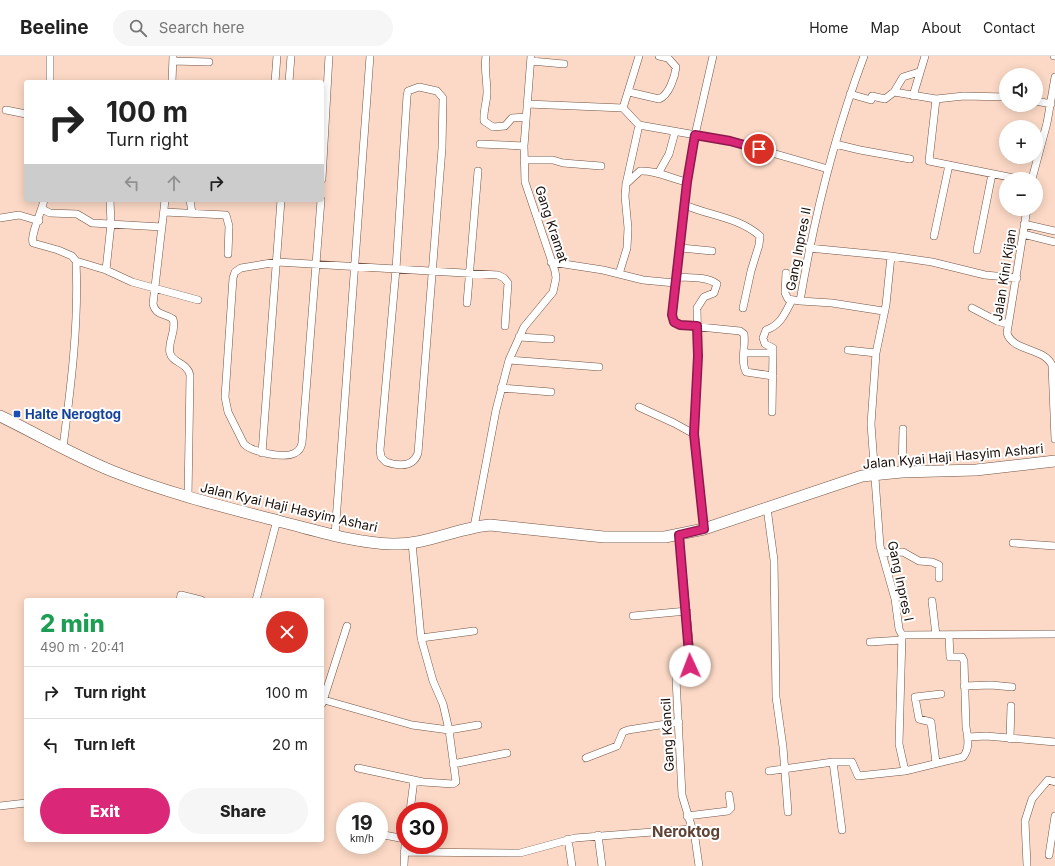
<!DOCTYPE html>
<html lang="en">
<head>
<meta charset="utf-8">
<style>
  :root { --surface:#fff; --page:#f6f6f6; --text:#222; --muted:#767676; --line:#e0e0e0; --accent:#db2777 }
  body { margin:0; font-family:Inter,sans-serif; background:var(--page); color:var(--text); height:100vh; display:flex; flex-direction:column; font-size:15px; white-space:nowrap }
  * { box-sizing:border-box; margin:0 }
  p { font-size:13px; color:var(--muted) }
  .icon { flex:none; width:22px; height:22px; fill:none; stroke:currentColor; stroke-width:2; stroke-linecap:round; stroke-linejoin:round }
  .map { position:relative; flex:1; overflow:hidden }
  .details { position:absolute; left:24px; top:542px; width:300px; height:244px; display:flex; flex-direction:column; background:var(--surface); border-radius:4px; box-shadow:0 2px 10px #0003 }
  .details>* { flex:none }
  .hud { position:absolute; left:24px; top:24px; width:300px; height:122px; border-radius:4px; box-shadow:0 2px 10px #0003; background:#fff; color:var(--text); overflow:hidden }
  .tools { position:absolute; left:999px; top:12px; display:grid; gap:8px }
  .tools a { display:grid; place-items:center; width:44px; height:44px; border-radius:50%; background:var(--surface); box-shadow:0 2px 10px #0003; font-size:20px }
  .speed { position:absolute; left:336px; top:746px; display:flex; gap:8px; font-size:20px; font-weight:700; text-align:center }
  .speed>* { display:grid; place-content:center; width:52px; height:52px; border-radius:50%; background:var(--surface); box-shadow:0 2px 10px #0003; line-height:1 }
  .speed small { font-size:10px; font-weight:400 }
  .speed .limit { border:6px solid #d22; background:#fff; color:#111 }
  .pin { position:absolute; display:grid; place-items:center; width:34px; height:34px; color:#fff; margin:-17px; border:2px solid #fff; border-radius:50%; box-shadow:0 1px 4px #0007 }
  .me { position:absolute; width:44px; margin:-22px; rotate:358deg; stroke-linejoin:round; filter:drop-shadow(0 0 3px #0008) }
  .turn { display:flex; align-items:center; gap:14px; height:84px; padding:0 16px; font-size:18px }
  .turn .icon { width:52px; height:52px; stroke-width:2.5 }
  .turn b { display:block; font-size:28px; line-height:34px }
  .lanes { display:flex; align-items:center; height:38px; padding:0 16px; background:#0003; justify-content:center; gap:20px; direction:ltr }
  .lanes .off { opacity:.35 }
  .round { display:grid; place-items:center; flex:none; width:42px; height:42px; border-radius:21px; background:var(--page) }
  .head { display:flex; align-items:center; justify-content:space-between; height:68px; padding:0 16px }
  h1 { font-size:24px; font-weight:800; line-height:30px; color:#1e9e55 }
  .action { display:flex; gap:8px; margin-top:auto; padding:8px 16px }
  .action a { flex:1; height:46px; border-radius:24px; background:var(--accent); color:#fff; font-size:16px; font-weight:800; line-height:46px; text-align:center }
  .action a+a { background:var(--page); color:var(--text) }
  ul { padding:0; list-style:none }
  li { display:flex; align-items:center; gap:12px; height:52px; padding:0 16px; border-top:1px solid var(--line) }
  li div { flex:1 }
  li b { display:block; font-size:15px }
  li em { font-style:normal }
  header { display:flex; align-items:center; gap:24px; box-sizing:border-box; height:56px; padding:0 20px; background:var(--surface); border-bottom:1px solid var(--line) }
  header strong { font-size:19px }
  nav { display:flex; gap:22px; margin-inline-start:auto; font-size:14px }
  .search { width:280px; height:36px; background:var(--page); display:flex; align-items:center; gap:10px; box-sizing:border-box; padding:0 14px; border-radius:22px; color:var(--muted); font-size:15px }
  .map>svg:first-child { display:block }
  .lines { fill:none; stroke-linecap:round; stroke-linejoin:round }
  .street-casing { stroke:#715444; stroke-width:8 }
  .primary-casing { stroke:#715444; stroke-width:12 }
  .street { stroke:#fff; stroke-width:7 }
  .primary { stroke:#fff; stroke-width:11 }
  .route-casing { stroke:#8e194d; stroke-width:10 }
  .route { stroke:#db2777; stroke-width:7 }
  .transit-dot { fill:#1a4fb4; stroke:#fff; stroke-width:1.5 }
  .labels { text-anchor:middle; stroke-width:4; stroke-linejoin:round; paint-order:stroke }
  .street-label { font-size:13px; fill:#180d07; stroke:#fff }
  .transit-label { font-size:13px; font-weight:bold; fill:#164399; stroke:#fff; text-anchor:start }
  .quarter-label { font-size:15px; font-weight:bold; fill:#5f4233; stroke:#fff }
</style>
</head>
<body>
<header>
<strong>Beeline</strong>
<div class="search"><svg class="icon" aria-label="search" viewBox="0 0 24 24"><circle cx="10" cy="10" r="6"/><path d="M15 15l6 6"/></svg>Search here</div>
<nav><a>Home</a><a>Map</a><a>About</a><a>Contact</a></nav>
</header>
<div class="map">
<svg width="1055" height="810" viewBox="0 0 1055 810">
  <rect width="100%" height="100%" fill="#fcd9c6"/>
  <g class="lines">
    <defs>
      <path id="street" d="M 486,0 C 484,12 487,24 487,36 C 487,46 483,55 484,65 L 493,71 L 505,70 L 512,62 L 526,61
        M 713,0 L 695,79 L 687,126 L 672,259 L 674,266 L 680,269 L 740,275 L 744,278 C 746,291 740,304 746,316 L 773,320
        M 1054,0 L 1055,0
        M 173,5 L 209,6
        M 531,5 L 564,8
        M 50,26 L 50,0
        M 172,26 L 173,0
        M 275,26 L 277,0
        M 289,26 L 291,0
        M 419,31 L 437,35 L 443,42 L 442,92 L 418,397 C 413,412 398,410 386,406 L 381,401 L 380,394 L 396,213 L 407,40 L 408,35 Z
        M 629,36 L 659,43 C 669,39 675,21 676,11 L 668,2 L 659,0
        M 894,36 L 936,43 L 964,40 L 1006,41
        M 850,38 L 871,44 L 872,40 L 885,43 L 894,36 L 903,21 L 919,16
        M 913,40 L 925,0
        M 936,43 L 929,105 L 1019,123
        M 1036,45 L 1051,48
        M 527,48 L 623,52 L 639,69 L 730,85 L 828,113
        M 623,52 L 639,0
        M 6,54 L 26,58
        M 480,88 L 524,90
        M 835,88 L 860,94 L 910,103
        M 524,104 L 553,104 L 563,107 L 601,110
        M 659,116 L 669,98 L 675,76
        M 322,123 L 329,0
        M 1032,123 L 1047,67 L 1055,21
        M 626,128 L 640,115 C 657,114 671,123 687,126
        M 44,144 C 42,155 30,179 33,187 L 58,194 L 72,200 L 76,205 L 106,214 L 132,226 L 198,244
        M 165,144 L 153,248 C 156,260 165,257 173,263 C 177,275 167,286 170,297 C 172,307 187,306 190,319 L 188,442
        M 190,144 L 192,157
        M 321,144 L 302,387 C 301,392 299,395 295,397 C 284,403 252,396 244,388 L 228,356 L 225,341 L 233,222 L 235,216 L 241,212 L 277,206 L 498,219 L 504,222 L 508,227 L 505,270
        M 685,149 C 710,160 738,161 760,180 L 759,189 L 751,215 L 743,252
        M 42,153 L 50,157 L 77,158 L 92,167 L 162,171
        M 1027,153 L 1007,277 C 1013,296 1043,291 1052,309 L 1055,383
        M 164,156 L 226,159 L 229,170 L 228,198
        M 0,162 L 19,159 L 39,165
        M 1024,168 L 1055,175
        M 1023,178 L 1055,186
        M 934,180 L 949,109
        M 681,192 L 712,195
        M 809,192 L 891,200 L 932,206 L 985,219 L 1017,222
        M 977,194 L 992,118
        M 891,200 L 886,249 L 876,297 L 871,368 L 880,490 L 895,543 L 899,573 L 902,579 L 899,688 L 905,715
        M 551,206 L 603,214 L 643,224 L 675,227
        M 106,214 L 111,168 L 110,144
        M 786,217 L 785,237 L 788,243 L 800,245 L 832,247 L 883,255
        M 619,218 L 627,192 L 628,172 L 625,140 L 626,128 L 639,69
        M 676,221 C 689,222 706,220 717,228 L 714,237 L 704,241 L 697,252 L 698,300 L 694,378 L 704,473
        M 800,245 C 814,162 834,80 864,0
        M 467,247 L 478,115
        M 972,252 L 997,265 L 1008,268
        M 519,281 L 551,283
        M 848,294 L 876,297
        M 744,297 L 773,297
        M 509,304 L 599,311
        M 501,332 L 551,336
        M 639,351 L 674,367 L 694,378
        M 772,356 L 773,292 L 765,288 L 763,282 L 766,274 C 781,269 785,257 792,244
        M 63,391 C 71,330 79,267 76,205
        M 262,397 L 281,144
        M 902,416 L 903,373
        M 767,452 L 774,504 L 776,641 L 783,691 L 788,756
        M 474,471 L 496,354 L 509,304 L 524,271 L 553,236 L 556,222 L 555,215 L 525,126 L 524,90 L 531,0
        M 335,479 L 370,0
        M 679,479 L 691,606 C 689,615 680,615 676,623 L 682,739 L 695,782 L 699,810
        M 1013,487 L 1055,490
        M 882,497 L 903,496 L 919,505 L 932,506 L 939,509 L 939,522
        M 180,544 L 181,539 L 201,544
        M 256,544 L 277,464
        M 932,545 L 936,579
        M 633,560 L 687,555
        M 902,579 L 1055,578
        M 421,582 L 474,575
        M 870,586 L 902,584
        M 964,630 L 991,629 L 1012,631
        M 324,644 L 412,669 L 449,674 L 478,669
        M 322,648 L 347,570
        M 968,681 L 986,680 L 1055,686
        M 1010,683 L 1011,650
        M 586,702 L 617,690 L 623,676 L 628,674 L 679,666
        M 833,706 L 842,774
        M 936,707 L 931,666 L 919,663 L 915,641 L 941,638
        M 453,708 L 507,697
        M 358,712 L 423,726 L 453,728 L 456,726 L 449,674 L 443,648 L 433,625 L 421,582 L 412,487
        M 769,715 L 833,706 L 852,706 L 858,720 L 905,715 L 963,701 C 970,693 968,681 966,671 L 964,605 L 962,601 L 950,601 L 949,579
        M 0,750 L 26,747
        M 410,755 L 414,724
        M 687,760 L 728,755 L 731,752 L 729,739
        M 379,778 L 405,783
        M 598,779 L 602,810
        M 568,783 L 572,810
        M 404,796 L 520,797 L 575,782 L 692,773
        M 1049,799 L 1055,760
        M 1027,809 L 1025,765 L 1032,743 L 1048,724 L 1055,726
        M 404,810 L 405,789"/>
      <path id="primary" d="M 0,360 C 37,378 73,399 112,415 C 167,437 224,451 282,466 C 318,475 355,487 392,488 C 426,489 457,472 490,469 L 604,481 L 665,481 L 704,473 L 862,420 L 902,416 L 976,414 L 1055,405"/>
    </defs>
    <use href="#street" class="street-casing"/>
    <use href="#primary" class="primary-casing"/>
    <use href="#street" class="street"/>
    <use href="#primary" class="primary"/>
  </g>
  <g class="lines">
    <defs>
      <path id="route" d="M 690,610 L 679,479 L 704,473 L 694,378 L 698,300 L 697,270 L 680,269 L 674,266 L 672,259 L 687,126 L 695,79 L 730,85 L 759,93"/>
    </defs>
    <use href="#route" class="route-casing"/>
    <use href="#route" class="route"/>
  </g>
  <rect class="transit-dot" x="13" y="354" width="8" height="8" rx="2"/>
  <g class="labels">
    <g class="street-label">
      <text transform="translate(552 168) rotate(72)" y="5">Gang Kramat</text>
      <text transform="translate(798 193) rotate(-79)" y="5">Gang Inpres II</text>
      <text transform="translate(1004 219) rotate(-81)" y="5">Jalan Kini Kijan</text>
      <text transform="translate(953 400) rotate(-5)" y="5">Jalan Kyai Haji Hasyim Ashari</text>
      <text transform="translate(289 451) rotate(13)" y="5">Jalan Kyai Haji Hasyim Ashari</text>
      <text transform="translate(901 525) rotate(78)" y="5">Gang Inpres I</text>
      <text transform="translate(667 679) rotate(-93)" y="5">Gang Kancil</text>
    </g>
    <g class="transit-label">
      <text x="25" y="363">Halte Nerogtog</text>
    </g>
    <g class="quarter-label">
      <text x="686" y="781">Neroktog</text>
    </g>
  </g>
</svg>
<div class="tools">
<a><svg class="icon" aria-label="sound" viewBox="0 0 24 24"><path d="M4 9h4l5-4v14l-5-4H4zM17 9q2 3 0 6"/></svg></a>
<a>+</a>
<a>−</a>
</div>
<div class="speed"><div>19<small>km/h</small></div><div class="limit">30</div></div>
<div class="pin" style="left:759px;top:93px;background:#d93025"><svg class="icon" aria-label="arrive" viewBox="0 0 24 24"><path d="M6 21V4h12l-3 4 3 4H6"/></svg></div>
<svg class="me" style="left:690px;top:610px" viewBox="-20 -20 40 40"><circle r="19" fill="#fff"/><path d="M0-13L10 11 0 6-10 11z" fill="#db2777"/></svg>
<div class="hud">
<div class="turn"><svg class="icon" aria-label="right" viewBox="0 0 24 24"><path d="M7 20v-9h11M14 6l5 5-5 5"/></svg><div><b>100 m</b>Turn right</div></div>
<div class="lanes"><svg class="icon off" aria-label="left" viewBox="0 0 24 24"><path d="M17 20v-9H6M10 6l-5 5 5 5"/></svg><svg class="icon off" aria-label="ahead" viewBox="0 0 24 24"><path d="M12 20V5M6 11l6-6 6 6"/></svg><svg class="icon" aria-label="right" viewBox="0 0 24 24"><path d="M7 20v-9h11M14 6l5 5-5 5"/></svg></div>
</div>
<section class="details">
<div class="head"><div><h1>2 min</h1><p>490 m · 20:41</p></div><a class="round" style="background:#d93025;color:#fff"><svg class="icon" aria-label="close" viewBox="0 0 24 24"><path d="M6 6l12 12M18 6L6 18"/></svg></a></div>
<ul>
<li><svg class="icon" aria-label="right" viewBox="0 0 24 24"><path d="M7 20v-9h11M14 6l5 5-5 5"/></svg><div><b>Turn right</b></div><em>100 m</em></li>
<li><svg class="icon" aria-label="left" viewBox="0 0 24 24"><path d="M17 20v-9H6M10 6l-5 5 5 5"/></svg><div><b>Turn left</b></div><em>20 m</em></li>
</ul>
<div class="action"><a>Exit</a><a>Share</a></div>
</section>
</div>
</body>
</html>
